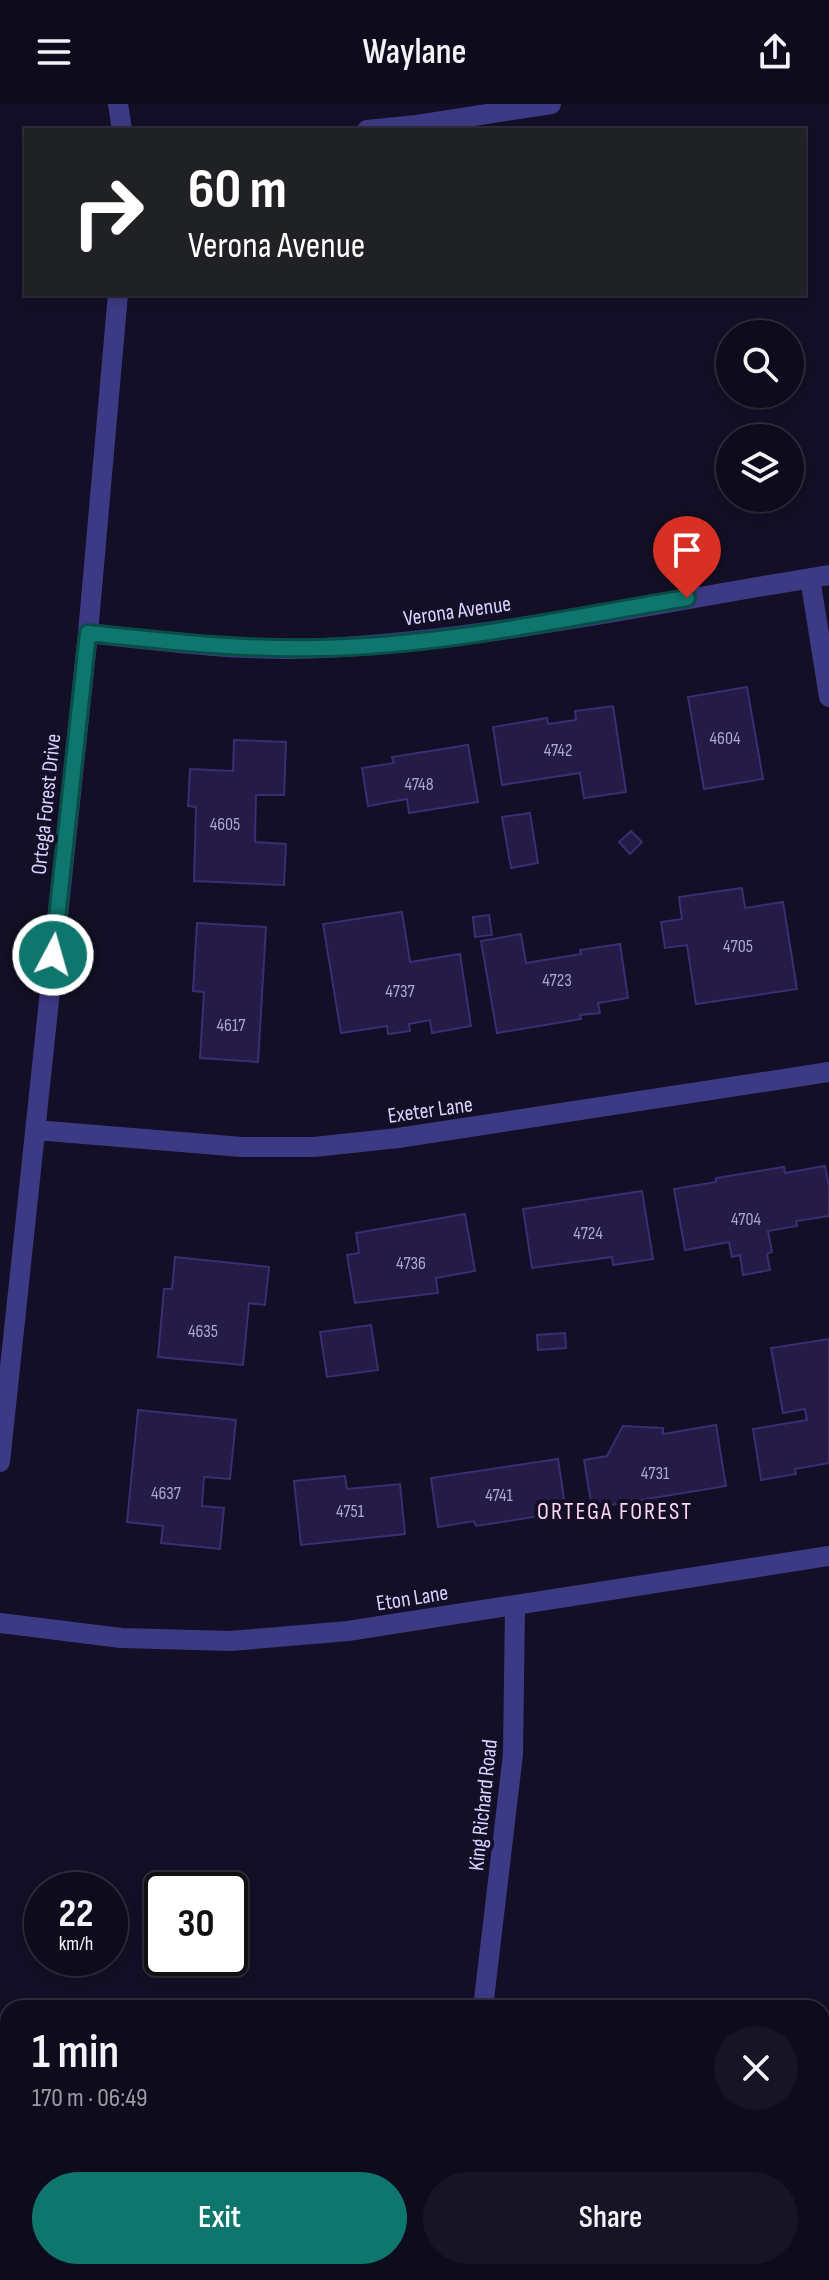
<!DOCTYPE html>
<html lang="en">
<head>
<meta charset="utf-8">
<style>
  :root { --surface:#0e0b1c; --page:#171425; --text:#f1f3f6; --muted:#9b9ba3; --line:#2e2b3b; --accent:#0f766e }
  body { margin:0; font-family:"Sofia Sans Condensed",sans-serif; background:var(--page); color:var(--text); height:100vh; display:flex; flex-direction:column; font-size:30px; white-space:nowrap }
  * { box-sizing:border-box; margin:0 }
  p { font-size:26px; color:var(--muted) }
  .icon { flex:none; width:44px; height:44px; fill:none; stroke:currentColor; stroke-width:2; stroke-linecap:round; stroke-linejoin:round }
  .map { position:relative; flex:1; overflow:hidden }
  .details { position:absolute; left:0px; top:1896px; width:830px; height:280px; display:flex; flex-direction:column; background:var(--surface); border-radius:24px 24px 0 0; box-shadow:0 4px 12px #0003,0 0 0 2px var(--line) }
  .details>* { flex:none }
  .banner { position:absolute; left:24px; top:24px; width:782px; height:168px; border-radius:0px; box-shadow:0 4px 12px #0003,0 0 0 2px var(--line); background:#202124; color:#fff; overflow:hidden }
  .fabs { position:absolute; left:716px; top:216px; display:grid; gap:16px }
  .fabs a { display:grid; place-items:center; width:88px; height:88px; border-radius:50%; background:var(--surface); box-shadow:0 4px 12px #0003,0 0 0 2px var(--line); font-size:40px }
  .speed { position:absolute; left:24px; top:1768px; display:flex; gap:16px; font-size:40px; font-weight:700; text-align:center }
  .speed>* { display:grid; place-content:center; width:104px; height:104px; border-radius:50%; background:var(--surface); box-shadow:0 4px 12px #0003,0 0 0 2px var(--line); line-height:1 }
  .speed small { font-size:20px; font-weight:400 }
  .speed .limit { border:4px solid #111; border-radius:12px; background:#fff; color:#111 }
  .pin { position:absolute; display:grid; place-items:center; width:68px; height:68px; color:#fff; margin:-82px -34px; border-radius:50% 50% 50% 0; rotate:-45deg; box-shadow:0 0 8px #0007 }
  .pin .icon { rotate:45deg }
  .me { position:absolute; width:88px; margin:-44px; rotate:6deg; stroke-linejoin:round; filter:drop-shadow(0 0 6px #0008) }
  .turn { display:flex; align-items:center; gap:28px; height:168px; padding:0 32px; font-size:36px }
  .turn .icon { width:104px; height:104px; stroke-width:2.5 }
  .turn b { display:block; font-size:56px; line-height:68px }
  .round { display:grid; place-items:center; flex:none; width:84px; height:84px; border-radius:42px; background:var(--page) }
  .overview { display:flex; align-items:center; justify-content:space-between; height:136px; padding:0 32px }
  h1 { font-size:48px; font-weight:600; line-height:60px }
  .action { display:flex; gap:16px; margin-top:auto; padding:16px 32px }
  .action a { flex:1; height:92px; border-radius:48px; background:var(--accent); color:#fff; font-size:32px; font-weight:600; line-height:92px; text-align:center }
  .action a+a { background:var(--page); color:var(--text) }
  header { display:flex; justify-content:space-between; align-items:center; height:104px; padding:0 32px; background:var(--surface); font-size:36px; font-weight:600 }
  .map>svg:first-child { display:block }
  .building { fill:#241b47; stroke:#3b2d73; stroke-width:2 }
  .lines { fill:none; stroke-linecap:round; stroke-linejoin:round }
  .street { stroke:#3d3a85; stroke-width:20 }
  .route-casing { stroke:#0a4d48; stroke-width:20 }
  .route { stroke:#0f766e; stroke-width:14 }
  .labels { text-anchor:middle; stroke-width:8; stroke-linejoin:round; paint-order:stroke }
  .number-label { font-size:18px; fill:#aca6d1 }
  .street-label { font-size:22px; fill:#d9d4ff; stroke:#130f26 }
  .neighbourhood-label { font-size:24px; letter-spacing:2px; fill:#ffd6f0; stroke:#130f26 }
</style>
</head>
<body>
<header><svg class="icon" aria-label="menu" viewBox="0 0 24 24"><path d="M4 6h16M4 12h16M4 18h16"/></svg>Waylane<svg class="icon" aria-label="share" viewBox="0 0 24 24"><path d="M12 15V3M7 8l5-5 5 5M5 13v7h14v-7"/></svg></header>
<div class="map">
<svg width="829" height="2176" viewBox="0 0 829 2176">
  <rect width="100%" height="100%" fill="#130f26"/>
  <path class="building" d="M 747,583 L 763,675 L 704,685 L 688,593 Z
    M 613,602 L 626,688 L 584,694 L 580,669 L 502,681 L 493,623 L 547,614 L 548,620 L 576,616 L 575,607 Z
    M 234,636 L 286,638 L 284,691 L 256,691 L 255,738 L 286,740 L 284,781 L 194,777 L 196,703 L 188,702 L 190,665 L 233,667 Z
    M 468,641 L 478,698 L 409,709 L 407,695 L 368,702 L 362,664 L 394,659 L 392,653 Z
    M 530,709 L 538,759 L 511,764 L 502,713 Z
    M 631,727 L 642,738 L 630,750 L 619,738 Z
    M 742,784 L 745,804 L 783,798 L 797,885 L 696,900 L 687,841 L 665,844 L 661,818 L 682,815 L 679,793 Z
    M 402,808 L 410,858 L 460,850 L 471,922 L 432,929 L 430,916 L 409,920 L 410,927 L 388,930 L 387,922 L 341,929 L 323,820 Z
    M 489,811 L 492,831 L 475,833 L 473,813 Z
    M 197,819 L 266,823 L 258,958 L 200,954 L 204,888 L 193,887 Z
    M 521,830 L 526,859 L 581,850 L 580,846 L 620,840 L 628,894 L 598,899 L 600,909 L 580,911 L 581,915 L 497,929 L 481,837 Z
    M 825,1062 L 829,1083 L 829,1112 L 796,1117 L 797,1122 L 768,1127 L 772,1148 L 767,1150 L 770,1166 L 743,1171 L 740,1151 L 732,1153 L 729,1138 L 685,1146 L 674,1085 L 716,1078 L 716,1074 L 784,1063 L 785,1069 Z
    M 642,1087 L 653,1155 L 613,1161 L 612,1153 L 532,1164 L 523,1105 Z
    M 465,1110 L 475,1167 L 436,1174 L 438,1189 L 355,1199 L 347,1151 L 359,1149 L 356,1129 Z
    M 175,1153 L 269,1163 L 265,1201 L 249,1199 L 243,1261 L 158,1253 L 164,1185 L 172,1185 Z
    M 371,1221 L 378,1266 L 327,1273 L 320,1228 Z
    M 565,1229 L 566,1244 L 538,1246 L 537,1231 Z
    M 829,1235 L 829,1359 L 795,1365 L 796,1370 L 761,1376 L 753,1325 L 807,1316 L 805,1305 L 783,1309 L 771,1244 Z
    M 138,1306 L 236,1316 L 230,1375 L 204,1373 L 202,1402 L 224,1404 L 220,1445 L 161,1439 L 163,1422 L 127,1418 Z
    M 716,1321 L 726,1382 L 592,1404 L 584,1356 L 607,1352 L 623,1322 L 663,1324 L 663,1330 Z
    M 558,1355 L 566,1408 L 476,1422 L 474,1417 L 438,1423 L 431,1374 Z
    M 345,1372 L 347,1385 L 400,1380 L 405,1430 L 301,1441 L 294,1377 Z"/>
  <g class="lines">
    <path class="street" d="M 118,0 L 122,26
      M 367,26 L 417,21 L 551,0
      M 810,474 L 829,593
      M 88,529 C 166,538 245,548 324,544 C 494,535 661,498 829,471
      M 35,1026 L 242,1043 L 314,1043 L 398,1034 L 829,968
      M 0,1358 L 88,529 L 118,190
      M 0,1519 L 121,1534 L 231,1537 L 348,1527 L 829,1452
      M 483,1904 L 513,1650 L 515,1502
      M 436,2176 L 438,2168"/>
  </g>
  <g class="lines">
    <defs>
      <path id="route" d="M 53,851 L 88,529 C 165,537 241,546 319,544 C 443,542 566,514 687,494"/>
    </defs>
    <use href="#route" class="route-casing"/>
    <use href="#route" class="route"/>
  </g>
  <g class="labels">
    <g class="number-label">
      <text x="725" y="640">4604</text>
      <text x="558" y="652">4742</text>
      <text x="419" y="686">4748</text>
      <text x="225" y="726">4605</text>
      <text x="738" y="848">4705</text>
      <text x="557" y="882">4723</text>
      <text x="400" y="893">4737</text>
      <text x="231" y="927">4617</text>
      <text x="746" y="1121">4704</text>
      <text x="588" y="1135">4724</text>
      <text x="411" y="1165">4736</text>
      <text x="203" y="1233">4635</text>
      <text x="655" y="1375">4731</text>
      <text x="166" y="1395">4637</text>
      <text x="499" y="1397">4741</text>
      <text x="350" y="1413">4751</text>
    </g>
    <g class="street-label">
      <text transform="translate(457 506) rotate(-8)" y="8">Verona Avenue</text>
      <text transform="translate(45 700) rotate(-84)" y="8">Ortega Forest Drive</text>
      <text transform="translate(430 1005) rotate(-8)" y="8">Exeter Lane</text>
      <text transform="translate(412 1493) rotate(-9)" y="8">Eton Lane</text>
      <text transform="translate(482 1701) rotate(-84)" y="8">King Richard Road</text>
    </g>
    <g class="neighbourhood-label">
      <text x="615" y="1415">ORTEGA FOREST</text>
    </g>
  </g>
</svg>
<div class="fabs">
<a><svg class="icon" aria-label="search" viewBox="0 0 24 24"><circle cx="10" cy="10" r="6"/><path d="M15 15l6 6"/></svg></a>
<a><svg class="icon" aria-label="layers" viewBox="0 0 24 24"><path d="M12 4l9 5-9 5-9-5zM3 14l9 5 9-5"/></svg></a>
</div>
<div class="speed"><div>22<small>km/h</small></div><div class="limit">30</div></div>
<div class="pin" style="left:687px;top:494px;background:#d93025"><svg class="icon" aria-label="arrive" viewBox="0 0 24 24"><path d="M6 21V4h12l-3 4 3 4H6"/></svg></div>
<svg class="me" style="left:53px;top:851px" viewBox="-20 -20 40 40"><circle r="17" fill="#0f766e" stroke="#fff" stroke-width="3"/><path d="M0-11L8 9 0 5-8 9z" fill="#fff"/></svg>
<div class="banner">
<div class="turn"><svg class="icon" aria-label="right" viewBox="0 0 24 24"><path d="M7 20v-9h11M14 6l5 5-5 5"/></svg><div><b>60 m</b>Verona Avenue</div></div>
</div>
<section class="details">
<div class="overview"><div><h1>1 min</h1><p>170 m · 06:49</p></div><a class="round"><svg class="icon" aria-label="close" viewBox="0 0 24 24"><path d="M6 6l12 12M18 6L6 18"/></svg></a></div>
<div class="action"><a>Exit</a><a>Share</a></div>
</section>
</div>
</body>
</html>
